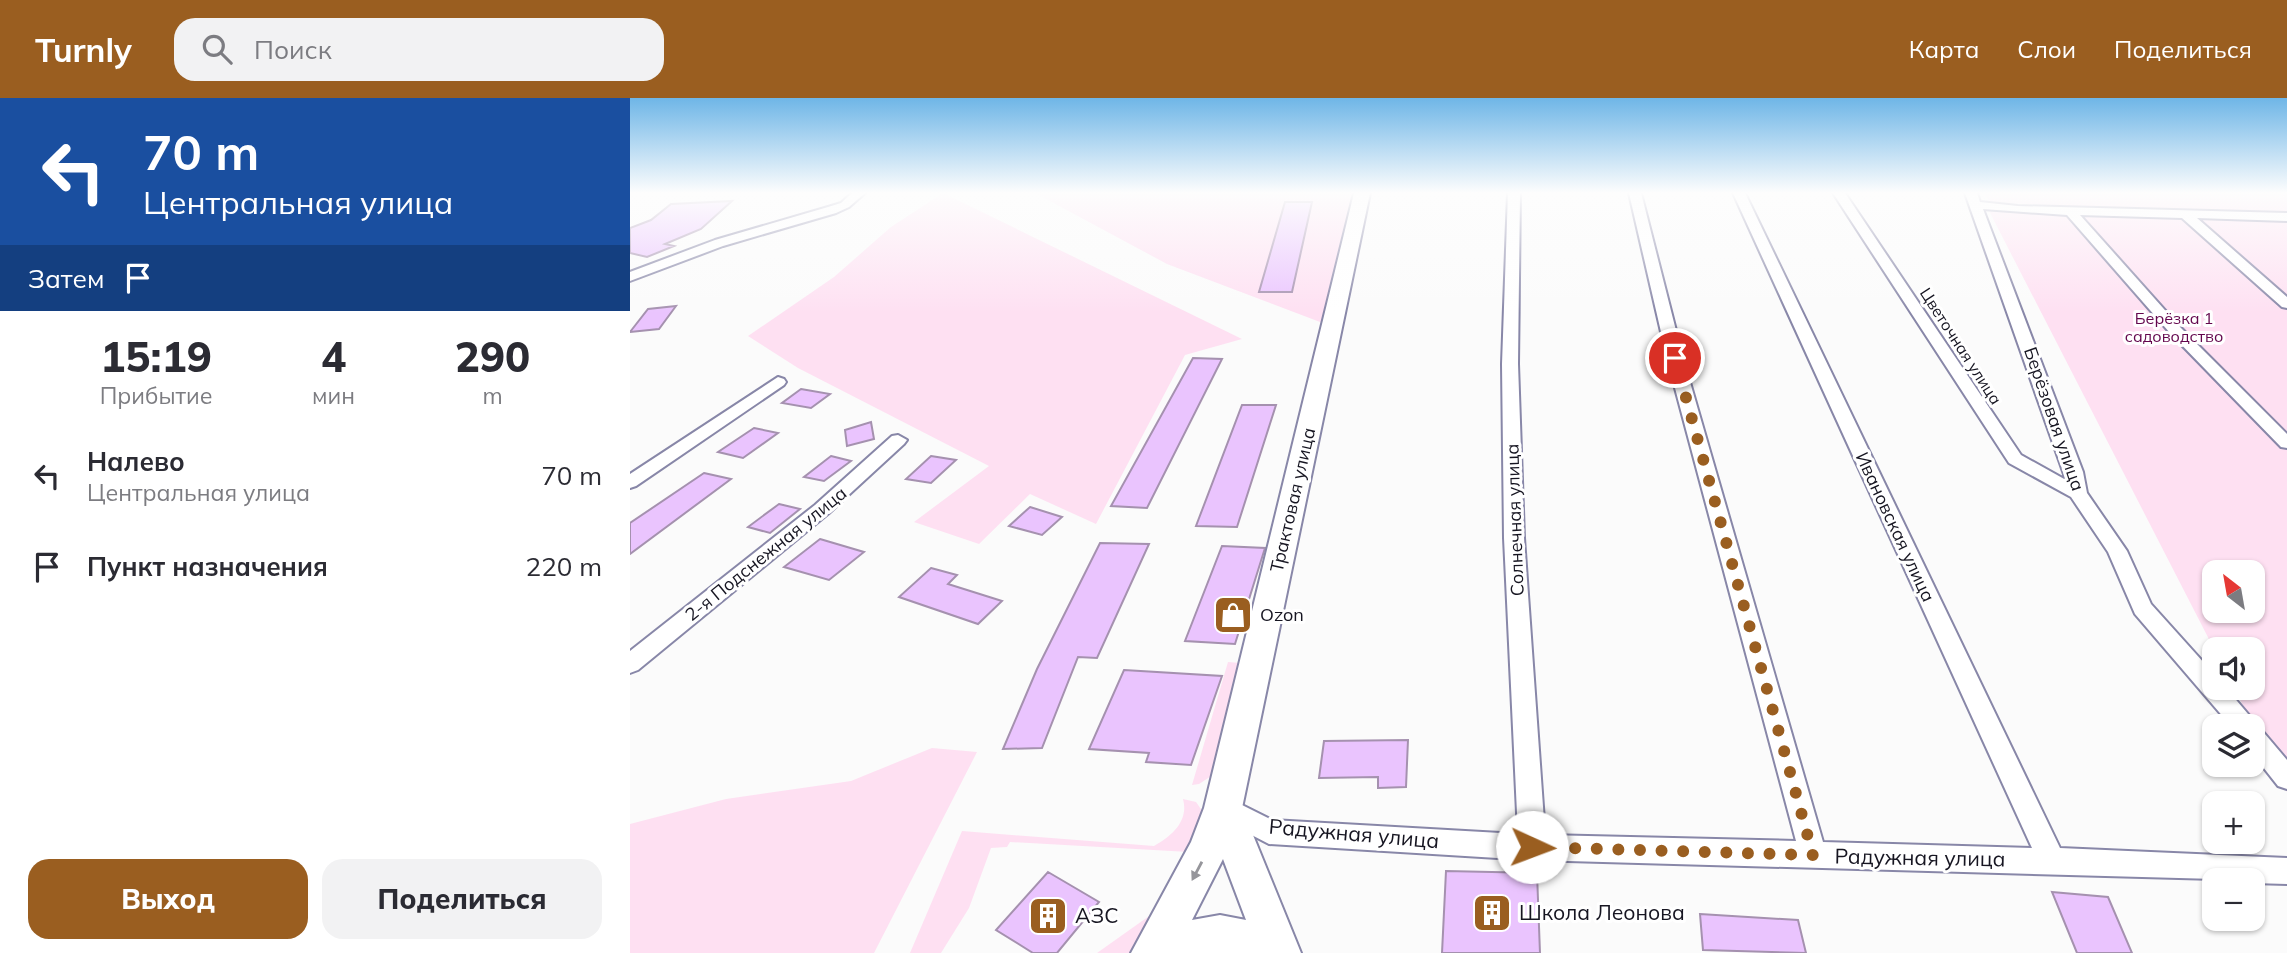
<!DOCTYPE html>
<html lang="ru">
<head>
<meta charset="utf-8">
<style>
  :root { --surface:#fff; --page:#f2f2f3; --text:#2b2b33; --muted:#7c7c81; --accent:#9a5e20 }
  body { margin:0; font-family:Mulish,sans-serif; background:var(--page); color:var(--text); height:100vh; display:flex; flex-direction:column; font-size:26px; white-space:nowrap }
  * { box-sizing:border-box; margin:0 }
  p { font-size:23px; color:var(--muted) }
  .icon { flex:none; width:38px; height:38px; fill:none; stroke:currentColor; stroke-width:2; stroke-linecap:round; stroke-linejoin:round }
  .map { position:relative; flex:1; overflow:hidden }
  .details { display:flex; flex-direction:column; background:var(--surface); width:630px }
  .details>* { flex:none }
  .guide { background:#1a4fa0; color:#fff; overflow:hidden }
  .needle { width:46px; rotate:329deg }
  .buttons { position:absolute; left:1572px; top:462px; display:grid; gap:14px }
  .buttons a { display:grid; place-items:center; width:63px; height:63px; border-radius:14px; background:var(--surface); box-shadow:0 2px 5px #0004; font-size:35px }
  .pin { position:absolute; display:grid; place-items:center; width:60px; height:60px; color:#fff; margin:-30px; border:4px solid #fff; border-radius:50%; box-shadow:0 2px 7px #0007 }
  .me { position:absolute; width:77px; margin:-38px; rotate:92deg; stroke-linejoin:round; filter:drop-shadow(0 0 5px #0008) }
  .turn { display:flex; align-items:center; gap:24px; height:147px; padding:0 28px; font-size:32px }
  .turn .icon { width:91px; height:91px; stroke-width:2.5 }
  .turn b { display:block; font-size:49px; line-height:60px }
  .then { display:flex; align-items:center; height:66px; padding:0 28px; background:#0003; gap:14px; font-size:26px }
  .eta { display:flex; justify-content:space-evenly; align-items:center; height:119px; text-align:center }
  .eta b { font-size:42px; font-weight:800; line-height:49px }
  .button { display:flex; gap:14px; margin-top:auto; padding:14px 28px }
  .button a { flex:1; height:80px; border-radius:21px; background:var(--accent); color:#fff; font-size:28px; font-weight:800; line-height:80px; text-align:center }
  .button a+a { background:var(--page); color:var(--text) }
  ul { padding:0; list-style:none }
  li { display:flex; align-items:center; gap:21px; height:91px; padding:0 28px }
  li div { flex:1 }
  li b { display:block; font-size:26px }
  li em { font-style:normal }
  header { display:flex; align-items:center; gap:42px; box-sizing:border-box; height:98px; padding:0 35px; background:var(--accent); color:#fff }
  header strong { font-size:33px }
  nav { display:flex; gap:38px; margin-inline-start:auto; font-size:24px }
  .search { width:490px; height:63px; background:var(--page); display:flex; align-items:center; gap:18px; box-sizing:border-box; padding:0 24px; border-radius:21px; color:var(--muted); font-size:26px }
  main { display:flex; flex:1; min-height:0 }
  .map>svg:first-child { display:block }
  .green { fill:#fee0f2; fill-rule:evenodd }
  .building { fill:#eac4fe; stroke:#a591af; stroke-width:2 }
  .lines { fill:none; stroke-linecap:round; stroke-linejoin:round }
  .street-casing { stroke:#8887a8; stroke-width:4 }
  .secondary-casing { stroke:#8887a8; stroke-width:4 }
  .street { fill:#fff; fill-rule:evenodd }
  .secondary { fill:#fff; fill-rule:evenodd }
  .oneway { fill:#96969b }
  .route { stroke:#9a5e20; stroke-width:12; stroke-dasharray:0 21.6 }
  .labels { text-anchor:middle; stroke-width:6; stroke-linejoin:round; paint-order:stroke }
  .far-park-label { font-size:16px; fill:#63064d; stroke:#fff }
  .far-street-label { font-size:16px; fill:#161521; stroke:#fff }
  .street-label { font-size:18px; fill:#161521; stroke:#fff }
  .poi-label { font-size:18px; fill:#161521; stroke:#fff; text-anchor:start }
  .near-street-label { font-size:21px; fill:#161521; stroke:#fff }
  .near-poi-label { font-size:21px; fill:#161521; stroke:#fff; text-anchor:start }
</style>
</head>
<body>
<header>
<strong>Turnly</strong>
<div class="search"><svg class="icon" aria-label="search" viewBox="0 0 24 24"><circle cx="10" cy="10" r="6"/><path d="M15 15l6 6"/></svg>Поиск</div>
<nav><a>Карта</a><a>Слои</a><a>Поделиться</a></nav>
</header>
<main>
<section class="details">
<div class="guide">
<div class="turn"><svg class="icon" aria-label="left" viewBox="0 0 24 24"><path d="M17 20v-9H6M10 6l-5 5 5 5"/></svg><div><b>70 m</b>Центральная улица</div></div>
<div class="then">Затем<svg class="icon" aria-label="arrive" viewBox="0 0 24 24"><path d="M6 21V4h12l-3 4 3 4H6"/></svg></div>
</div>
<div class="eta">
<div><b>15:19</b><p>Прибытие</p></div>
<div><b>4</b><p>мин</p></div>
<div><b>290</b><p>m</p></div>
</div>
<ul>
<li><svg class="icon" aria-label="left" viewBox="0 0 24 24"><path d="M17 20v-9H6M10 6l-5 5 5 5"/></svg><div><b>Налево</b><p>Центральная улица</p></div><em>70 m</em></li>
<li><svg class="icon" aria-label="arrive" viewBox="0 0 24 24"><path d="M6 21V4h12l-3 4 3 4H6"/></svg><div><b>Пункт назначения</b></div><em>220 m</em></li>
</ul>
<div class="button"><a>Выход</a><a>Поделиться</a></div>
</section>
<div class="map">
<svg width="1657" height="855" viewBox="0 0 1657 855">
  <rect width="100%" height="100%" fill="#fbfbfb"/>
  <path class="green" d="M 313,95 L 612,241 L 555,257 L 466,426 L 400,396 L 349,446 L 284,424 L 359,368 L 168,270 L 118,238 L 204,179 L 261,129 Z
    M 405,95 L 730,95 L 702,226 L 690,224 L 537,166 Z
    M 1354,95 L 1657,95 L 1657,119 L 1360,104 Z
    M 1356,107 L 1657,121 L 1657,694 L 1604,590 L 1622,590 L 1622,551 L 1584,551 ZM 1584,474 L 1622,474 L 1622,513 L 1584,513 Z
    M 598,564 L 622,566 L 589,673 L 569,686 L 562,687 Z
    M 302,650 L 347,654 L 244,855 L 0,855 L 0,726 L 96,701 L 221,683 Z
    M 553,701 L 566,704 L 573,714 L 559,754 L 380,744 L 377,749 L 361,750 L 339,810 L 311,855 L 280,855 L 332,733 L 524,748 C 542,738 559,723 553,701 Z
    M 529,811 L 534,816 L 500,855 L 467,855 Z"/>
  <path class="building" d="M 102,103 L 71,131 L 35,146 L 44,148 L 17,159 L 0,155 L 0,130 L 21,122 L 41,106 Z
    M 655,104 L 682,104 L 662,194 L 629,194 Z
    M 46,208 L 29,231 L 0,234 L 18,211 Z
    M 563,260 L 592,261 L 517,410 L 481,408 Z
    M 171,291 L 200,296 L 181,310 L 152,305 Z
    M 612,307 L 646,307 L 607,429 L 566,428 Z
    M 241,324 L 244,341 L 217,348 L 215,332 Z
    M 124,330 L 148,335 L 113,360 L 88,354 Z
    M 201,358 L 221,363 L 194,383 L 174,379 Z
    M 301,358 L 326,362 L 301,385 L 276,381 Z
    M 74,375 L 101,381 L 0,456 L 0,425 Z
    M 149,406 L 170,411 L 140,435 L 118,429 Z
    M 400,409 L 432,419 L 412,437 L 379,428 Z
    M 190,441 L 234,454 L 199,482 L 154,469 Z
    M 470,445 L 519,446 L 467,560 L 448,559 L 412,650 L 373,651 L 407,571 Z
    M 592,448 L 635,450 L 605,546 L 555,543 Z
    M 301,470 L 327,477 L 318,486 L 372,503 L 348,526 L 269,499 Z
    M 494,572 L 592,578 L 561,667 L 516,664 L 519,655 L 459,651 Z
    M 778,642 L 776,689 L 748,690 L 748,679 L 689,680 L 694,643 Z
    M 816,773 L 907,775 L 910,855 L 812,855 Z
    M 418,774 L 469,804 L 427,855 L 403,855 L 366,832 Z
    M 1422,794 L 1478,799 L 1502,855 L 1447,855 Z
    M 1070,816 L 1168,822 L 1176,855 L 1073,852 Z"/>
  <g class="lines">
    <defs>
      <path id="street" d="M 222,95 L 235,95 L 219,109 L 206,115 L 93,148 L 0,183 L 0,174 L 85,142 L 198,109 L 211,105 Z
        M 878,95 L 890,95 L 888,266 L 894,440 L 915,737 L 1166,743 L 1037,260 L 999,95 L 1011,95 L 1053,260 L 1193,744 L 1402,750 L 1103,95 L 1115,95 L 1430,750 L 1657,760 L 1657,786 L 1622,785 L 1622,782 L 902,762 L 639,746 L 585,718 L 581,710 L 585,702 L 594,698 L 642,722 L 888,736 L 874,440 L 872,266 Z
        M 1203,95 L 1215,95 L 1391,357 L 1436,382 L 1335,95 L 1347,95 L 1350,104 L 1388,108 L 1657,115 L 1657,123 L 1567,120 L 1657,199 L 1657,210 L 1652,209 L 1552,120 L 1450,117 L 1550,229 L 1657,336 L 1657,350 L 1651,349 L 1540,235 L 1437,117 L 1353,111 L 1453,374 L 1457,395 L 1497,453 L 1521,506 L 1584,576 L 1584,590 L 1596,590 L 1657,662 L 1657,691 L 1648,688 L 1622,655 L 1622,628 L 1601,628 L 1505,516 L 1478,454 L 1441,399 L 1379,365 Z
        M 148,279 L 154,281 L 156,284 L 154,287 L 6,388 L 0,390 L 0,376 Z
        M 268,337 L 277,342 L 274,346 L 199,415 L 8,572 L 0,575 L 0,553 L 185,407 L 262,338 Z"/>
      <path id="secondary" d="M 724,95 L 740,95 L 612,710 L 671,855 L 501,855 L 561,744 L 574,710 ZM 593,761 L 616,822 L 590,817 L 562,822 Z"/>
    </defs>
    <use href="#street" class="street-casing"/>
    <use href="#secondary" class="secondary-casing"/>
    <use href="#street" class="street"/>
    <use href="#secondary" class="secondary"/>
  </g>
  <defs><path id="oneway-solid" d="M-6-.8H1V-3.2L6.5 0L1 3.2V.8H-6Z" transform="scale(1.75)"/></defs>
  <use class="oneway" href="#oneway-solid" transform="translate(567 773) rotate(118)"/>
  <linearGradient id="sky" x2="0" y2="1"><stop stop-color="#6fb6e7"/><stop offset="0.44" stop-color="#fdfdfd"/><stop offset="1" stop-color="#fdfdfd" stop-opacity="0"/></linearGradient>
  <rect width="1657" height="215" fill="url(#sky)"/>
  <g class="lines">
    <path class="route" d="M 902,749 L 1183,757 L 1045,260"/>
  </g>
  <defs>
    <symbol id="shop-square" viewBox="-11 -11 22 22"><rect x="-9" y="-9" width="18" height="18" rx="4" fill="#9a5e20" stroke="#fff"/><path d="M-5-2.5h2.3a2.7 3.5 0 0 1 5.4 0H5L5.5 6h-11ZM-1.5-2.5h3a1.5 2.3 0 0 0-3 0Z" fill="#fff"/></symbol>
    <symbol id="building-square" viewBox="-11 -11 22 22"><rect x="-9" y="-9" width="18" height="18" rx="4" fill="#9a5e20" stroke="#fff"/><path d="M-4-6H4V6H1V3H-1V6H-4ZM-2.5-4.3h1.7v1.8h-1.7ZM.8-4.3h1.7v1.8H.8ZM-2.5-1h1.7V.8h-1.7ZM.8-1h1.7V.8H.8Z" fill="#fff"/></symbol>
  </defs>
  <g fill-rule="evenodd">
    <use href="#shop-square" x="581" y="495" width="44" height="44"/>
    <use href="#building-square" x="840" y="793" width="44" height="44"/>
    <use href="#building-square" x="396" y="796" width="44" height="44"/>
  </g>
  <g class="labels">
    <g class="far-park-label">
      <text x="1544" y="226">Берёзка 1<tspan x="1544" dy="18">садоводство</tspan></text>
    </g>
    <g class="far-street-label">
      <text transform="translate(1331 248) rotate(57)" y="6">Цветочная улица</text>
    </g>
    <g class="street-label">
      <text transform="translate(1424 321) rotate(71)" y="6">Берёзовая улица</text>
      <text transform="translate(663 402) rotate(-77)" y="6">Трактовая улица</text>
      <text transform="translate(885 422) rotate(-92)" y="6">Солнечная улица</text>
      <text transform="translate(1265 429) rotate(65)" y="6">Ивановская улица</text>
      <text transform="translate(136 456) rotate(-39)" y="6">2-я Подснежная улица</text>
    </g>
    <g class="poi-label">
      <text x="630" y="523">Ozon</text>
    </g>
    <g class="near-street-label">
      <text transform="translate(724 736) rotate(5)" y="7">Радужная улица</text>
      <text transform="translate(1290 760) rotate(1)" y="7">Радужная улица</text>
    </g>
    <g class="near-poi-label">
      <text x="889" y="822">Школа Леонова</text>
      <text x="445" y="825">АЗС</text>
    </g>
  </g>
</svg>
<div class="buttons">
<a><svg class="needle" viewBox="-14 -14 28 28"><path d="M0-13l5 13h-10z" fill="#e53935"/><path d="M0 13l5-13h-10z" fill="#7c7c81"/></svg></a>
<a><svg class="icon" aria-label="sound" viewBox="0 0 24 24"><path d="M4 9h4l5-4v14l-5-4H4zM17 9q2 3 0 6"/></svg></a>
<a><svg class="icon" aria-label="layers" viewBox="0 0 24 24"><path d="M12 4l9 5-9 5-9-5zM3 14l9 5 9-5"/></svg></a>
<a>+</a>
<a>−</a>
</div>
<div class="pin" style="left:1045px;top:260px;background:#d93025"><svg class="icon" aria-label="arrive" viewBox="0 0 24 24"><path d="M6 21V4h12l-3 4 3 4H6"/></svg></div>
<svg class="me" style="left:902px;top:749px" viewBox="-20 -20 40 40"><circle r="19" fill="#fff"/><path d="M0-13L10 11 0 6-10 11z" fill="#9a5e20"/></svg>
</div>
</main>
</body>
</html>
